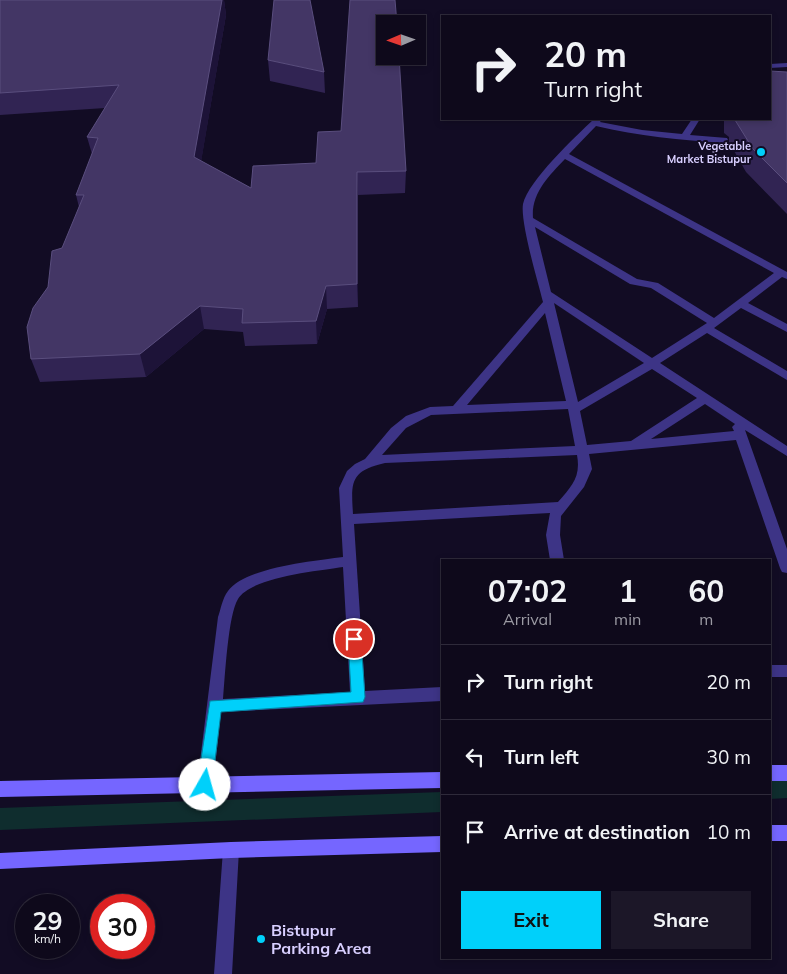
<!DOCTYPE html>
<html lang="en">
<head>
<meta charset="utf-8">
<style>
  :root { --surface:#0e091b; --page:#1c1728; --text:#f1f3f6; --muted:#9b9aa3; --line:#2e2a3a; --accent:#00d0fa }
  body { margin:0; font-family:Mulish,sans-serif; background:var(--page); color:var(--text); height:100vh; display:flex; flex-direction:column; font-size:19px; white-space:nowrap }
  * { box-sizing:border-box; margin:0 }
  p { font-size:16px; color:var(--muted) }
  .icon { flex:none; width:28px; height:28px; fill:none; stroke:currentColor; stroke-width:2; stroke-linecap:round; stroke-linejoin:round }
  .map { position:relative; flex:1; overflow:hidden }
  .drawer { position:absolute; left:441px; top:559px; width:330px; height:400px; display:flex; flex-direction:column; background:var(--surface); border-radius:0px; box-shadow:0 2px 8px #0003,0 0 0 1px var(--line) }
  .drawer>* { flex:none }
  .top-card { position:absolute; left:441px; top:15px; width:330px; height:105px; border-radius:0px; box-shadow:0 2px 8px #0003,0 0 0 1px var(--line); background:#0e091b; color:var(--text); overflow:hidden }
  .needle { width:32px; rotate:268deg }
  .fabs { position:absolute; left:376px; top:15px; display:grid; gap:10px }
  .fabs a { display:grid; place-items:center; width:50px; height:50px; border-radius:0px; background:var(--surface); box-shadow:0 2px 8px #0003,0 0 0 1px var(--line); font-size:25px }
  .speed { position:absolute; left:15px; top:894px; display:flex; gap:10px; font-size:25px; font-weight:700; text-align:center }
  .speed>* { display:grid; place-content:center; width:65px; height:65px; border-radius:50%; background:var(--surface); box-shadow:0 2px 8px #0003,0 0 0 1px var(--line); line-height:1 }
  .speed small { font-size:12px; font-weight:400 }
  .speed .limit { border:8px solid #d22; background:#fff; color:#111 }
  .pin { position:absolute; display:grid; place-items:center; width:42px; height:42px; color:#fff; margin:-21px; border:2px solid #fff; border-radius:50%; box-shadow:0 1px 5px #0007 }
  .me { position:absolute; width:55px; margin:-28px; rotate:7deg; stroke-linejoin:round; filter:drop-shadow(0 0 4px #0008) }
  .turn { display:flex; align-items:center; gap:18px; height:105px; padding:0 20px; font-size:22px }
  .turn .icon { width:65px; height:65px; stroke-width:2.5 }
  .turn b { display:block; font-size:35px; line-height:42px }
  .eta { display:flex; justify-content:space-evenly; align-items:center; height:85px; text-align:center }
  .eta b { font-size:30px; font-weight:700; line-height:35px }
  .primary-button { display:flex; gap:10px; margin-top:auto; padding:10px 20px }
  .primary-button a { flex:1; height:58px; border-radius:0px; background:var(--accent); color:#111; font-size:20px; font-weight:700; line-height:58px; text-align:center }
  .primary-button a+a { background:var(--page); color:var(--text) }
  ul { padding:0; list-style:none }
  li { display:flex; align-items:center; gap:15px; height:75px; padding:0 20px; border-top:1px solid var(--line) }
  li div { flex:1 }
  li b { display:block; font-size:19px }
  li em { font-style:normal }
  .map>svg:first-child { display:block }
  .green { fill:#0f2d2e }
  .lines { fill:none; stroke-linecap:round; stroke-linejoin:round }
  .street { fill:#3d3486; fill-rule:evenodd }
  .secondary { fill:#7566ff; fill-rule:evenodd }
  .wall { fill:#312453 }
  .shaded-wall { fill:#1d1338 }
  .building { fill:#433665; stroke:#5a4e7e }
  .route { fill:#00d0fa; stroke:#0087a2 }
  .poi-dot { fill:#00d0fa; stroke:#120c24; stroke-width:2 }
  .labels { text-anchor:middle; stroke-width:4; stroke-linejoin:round; paint-order:stroke }
  .far-poi-label { font-size:11px; font-weight:bold; fill:#d8cfff; stroke:#120c24; text-anchor:end }
  .near-poi-label { font-size:16px; font-weight:bold; fill:#d8cfff; stroke:#120c24; text-anchor:start }
</style>
</head>
<body>
<div class="map">
<svg width="787" height="974" viewBox="0 0 787 974">
  <rect width="100%" height="100%" fill="#120c24"/>
  <path class="green" d="M 770,780 L 787,780 L 787,798 L 770,799 Z
    M 442,792 L 442,812 L 0,830 L 0,808 Z"/>
  <g class="lines">
    <path class="street" d="M 787,63 L 787,67 L 770,68 L 770,64 Z
      M 594,119 L 602,119 L 600,122 L 642,130 L 682,134 L 692,119 L 700,119 L 690,135 L 727,138 L 728,140 L 724,143 C 681,140 638,136 596,126 L 569,154 L 787,272 L 787,279 L 782,277 L 748,303 L 787,324 L 787,332 L 741,308 L 714,328 L 787,371 L 787,380 L 707,333 L 660,363 L 787,446 L 787,456 L 745,430 L 787,549 L 787,573 L 782,572 L 780,568 L 736,440 L 589,454 L 592,469 L 584,487 L 561,516 L 560,535 L 564,560 L 550,560 L 546,535 L 550,513 L 354,524 L 365,691 L 442,687 L 442,701 L 221,712 L 213,785 L 211,790 L 205,793 L 199,790 L 197,785 L 218,617 C 221,609 222,599 228,591 C 246,567 314,561 343,557 L 339,488 L 347,471 L 355,464 L 365,459 L 391,428 L 406,416 L 430,407 L 453,406 L 543,302 C 538,282 520,222 523,204 C 528,181 576,136 594,119 ZM 565,159 L 774,273 L 714,318 L 658,283 L 637,279 L 533,218 C 531,193 549,176 565,159 ZM 535,227 L 630,284 L 651,288 L 707,323 L 652,358 L 551,292 ZM 554,303 L 644,363 L 578,402 ZM 545,313 L 566,401 L 467,405 ZM 652,369 L 697,398 L 631,441 L 587,445 L 580,411 ZM 705,404 L 735,424 L 732,427 L 734,431 L 651,439 ZM 568,409 L 575,446 L 382,455 L 406,428 L 431,415 ZM 577,455 C 581,477 572,486 558,502 L 353,514 C 351,482 350,471 385,463 ZM 343,567 L 350,692 L 223,699 C 225,677 228,615 238,599 C 251,577 318,571 343,567 Z
      M 770,665 L 787,665 L 787,677 L 770,677 Z
      M 231,842 L 237,844 L 239,850 L 232,974 L 214,974 L 223,850 L 225,844 Z"/>
    <path class="secondary" d="M 770,765 L 787,765 L 787,781 L 770,781 Z
      M 442,772 L 442,788 L 0,797 L 0,781 Z
      M 770,825 L 787,825 L 787,841 L 770,841 Z
      M 442,836 L 442,852 L 231,858 L 0,869 L 0,853 L 231,842 Z"/>
  </g>
  <path class="wall" d="M 0,0 L 224,0 L 226,15 L 201,161 L 251,188 L 253,166 L 406,171 L 405,193 L 358,195 L 358,307 L 327,309 L 317,344 L 245,346 L 243,332 L 204,329 L 146,377 L 40,382 L 31,359 L 48,287 L 79,207 L 76,195 L 92,154 L 87,137 L 105,108 L 0,115 Z
    M 268,60 L 324,72 L 325,93 L 270,81 Z
    M 787,72 L 787,214 L 746,172 L 729,142 L 729,137 L 724,133 L 724,119 L 770,119 Z"/>
  <path class="shaded-wall" d="M 222,0 L 224,0 L 226,15 L 198,180 L 194,157 Z
    M 357,172 L 358,195 L 358,307 L 357,284 Z
    M 326,286 L 327,309 L 317,344 L 316,321 Z
    M 200,306 L 204,329 L 146,377 L 140,354 Z"/>
  <path class="building" d="M 0,0 L 222,0 L 194,157 L 251,188 L 253,166 L 316,163 L 318,132 L 341,131 L 350,0 L 395,0 L 397,24 L 385,24 L 385,56 L 399,56 L 406,171 L 357,172 L 357,284 L 326,286 L 316,321 L 242,323 L 243,309 L 200,306 L 140,354 L 31,359 L 27,327 L 33,308 L 48,287 L 52,251 L 62,248 L 84,195 L 76,195 L 98,138 L 87,137 L 119,85 L 0,93 Z
    M 274,0 L 310,0 L 324,72 L 268,60 Z
    M 770,71 L 787,72 L 787,183 L 753,149 L 735,120 L 735,119 L 770,119 Z"/>
  <path class="route" d="M 354,634 L 359,635 L 361,639 L 365,697 L 363,702 L 221,712 L 212,785 L 210,790 L 205,792 L 199,790 L 197,785 L 210,701 L 351,692 L 348,639 L 350,635 Z"/>
  <g class="poi-dot">
    <circle cx="761" cy="152" r="5"/>
    <circle cx="261" cy="939" r="5"/>
  </g>
  <g class="labels">
    <g class="far-poi-label">
      <text x="751" y="150">Vegetable<tspan x="751" dy="13">Market Bistupur</tspan></text>
    </g>
    <g class="near-poi-label">
      <text x="271" y="936">Bistupur<tspan x="271" dy="18">Parking Area</tspan></text>
    </g>
  </g>
</svg>
<div class="fabs">
<a><svg class="needle" viewBox="-14 -14 28 28"><path d="M0-13l5 13h-10z" fill="#e53935"/><path d="M0 13l5-13h-10z" fill="#9b9aa3"/></svg></a>
</div>
<div class="speed"><div>29<small>km/h</small></div><div class="limit">30</div></div>
<div class="pin" style="left:354px;top:639px;background:#d93025"><svg class="icon" aria-label="arrive" viewBox="0 0 24 24"><path d="M6 21V4h12l-3 4 3 4H6"/></svg></div>
<svg class="me" style="left:205px;top:785px" viewBox="-20 -20 40 40"><circle r="19" fill="#fff"/><path d="M0-13L10 11 0 6-10 11z" fill="#00d0fa"/></svg>
<div class="top-card">
<div class="turn"><svg class="icon" aria-label="right" viewBox="0 0 24 24"><path d="M7 20v-9h11M14 6l5 5-5 5"/></svg><div><b>20 m</b>Turn right</div></div>
</div>
<section class="drawer">
<div class="eta">
<div><b>07:02</b><p>Arrival</p></div>
<div><b>1</b><p>min</p></div>
<div><b>60</b><p>m</p></div>
</div>
<ul>
<li><svg class="icon" aria-label="right" viewBox="0 0 24 24"><path d="M7 20v-9h11M14 6l5 5-5 5"/></svg><div><b>Turn right</b></div><em>20 m</em></li>
<li><svg class="icon" aria-label="left" viewBox="0 0 24 24"><path d="M17 20v-9H6M10 6l-5 5 5 5"/></svg><div><b>Turn left</b></div><em>30 m</em></li>
<li><svg class="icon" aria-label="arrive" viewBox="0 0 24 24"><path d="M6 21V4h12l-3 4 3 4H6"/></svg><div><b>Arrive at destination</b></div><em>10 m</em></li>
</ul>
<div class="primary-button"><a>Exit</a><a>Share</a></div>
</section>
</div>
</body>
</html>
